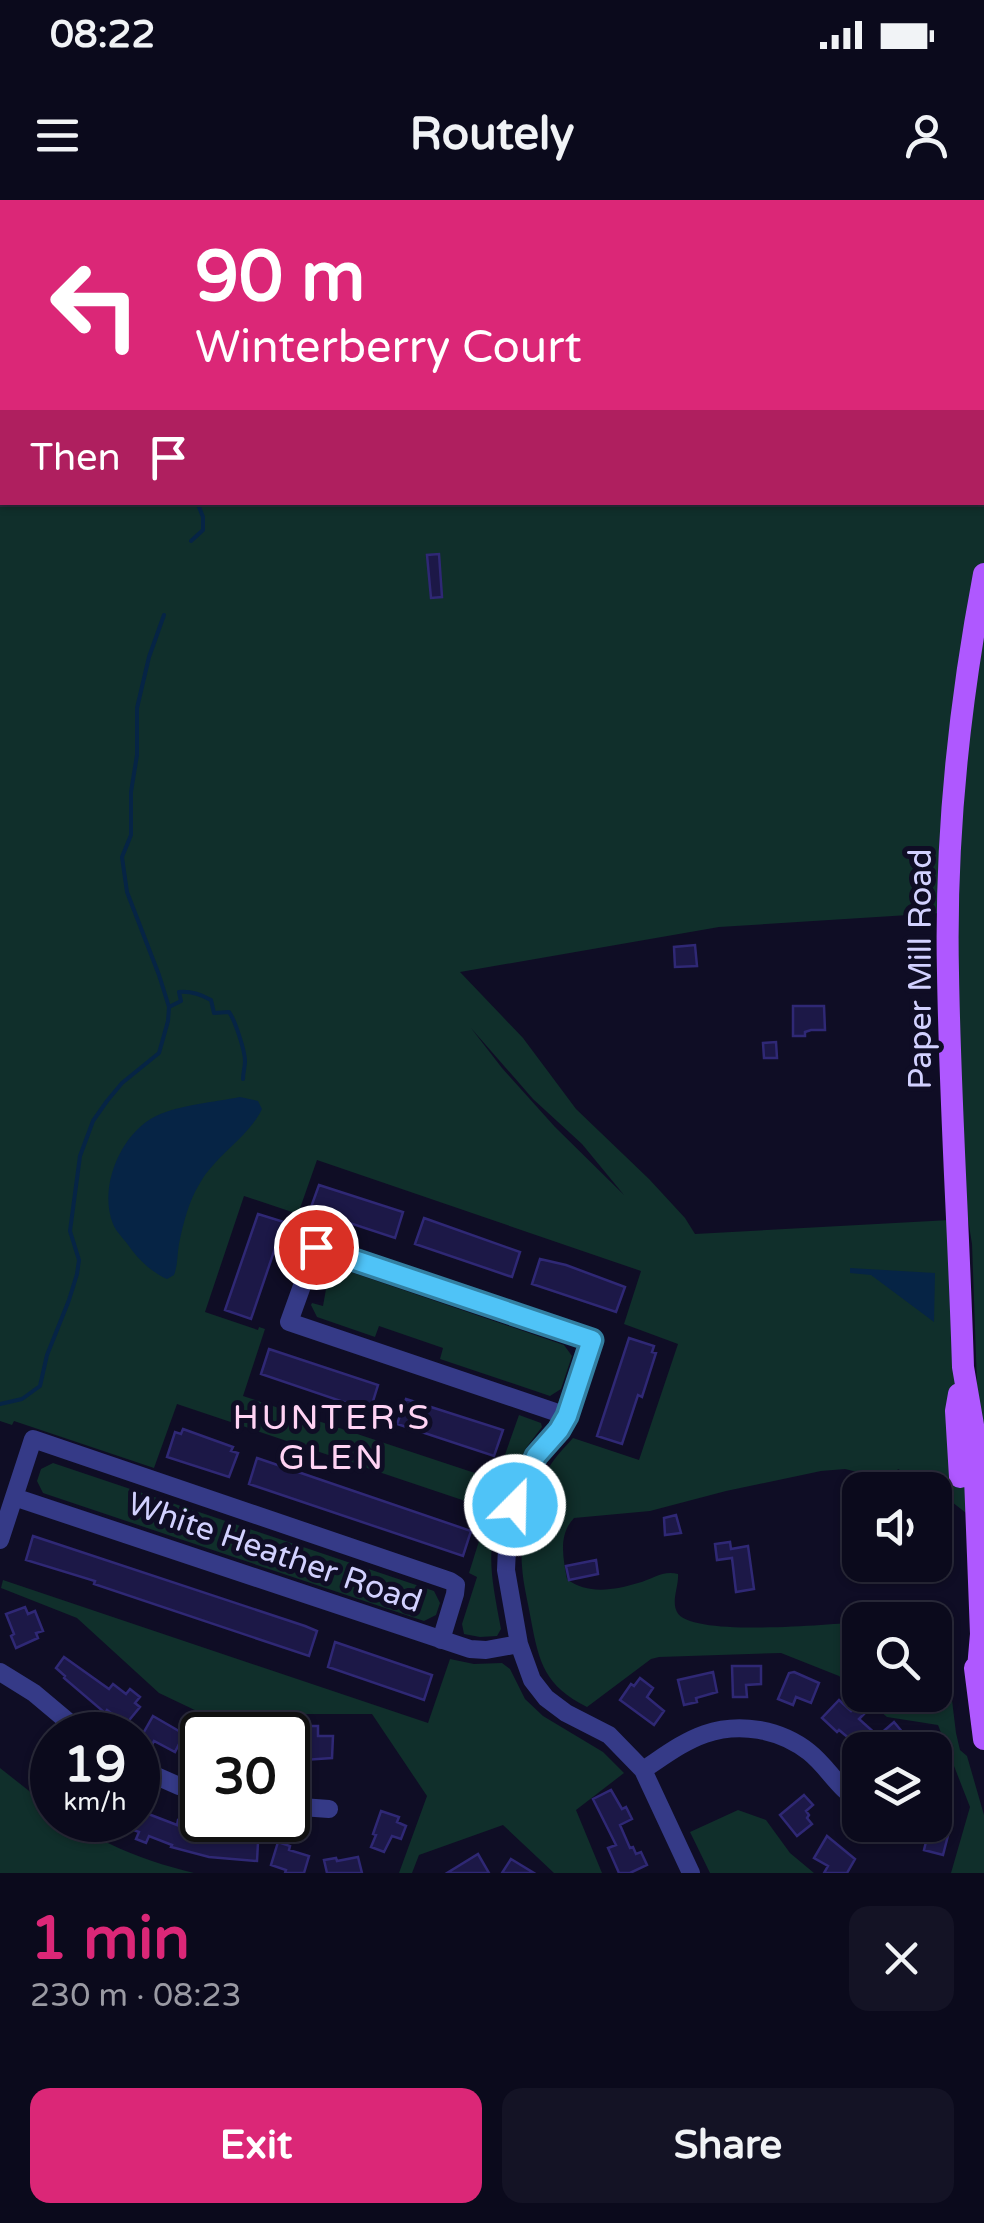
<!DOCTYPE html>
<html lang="en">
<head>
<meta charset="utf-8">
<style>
  :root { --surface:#0b0a1c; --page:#141325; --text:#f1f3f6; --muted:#9a9aa3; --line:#2b2b3b; --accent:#db2777 }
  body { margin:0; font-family:"Varela Round",sans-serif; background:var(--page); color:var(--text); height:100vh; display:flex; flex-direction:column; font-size:38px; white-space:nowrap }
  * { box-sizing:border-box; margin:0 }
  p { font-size:32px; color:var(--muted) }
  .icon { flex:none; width:55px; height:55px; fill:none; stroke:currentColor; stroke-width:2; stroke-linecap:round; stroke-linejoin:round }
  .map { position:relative; height:1673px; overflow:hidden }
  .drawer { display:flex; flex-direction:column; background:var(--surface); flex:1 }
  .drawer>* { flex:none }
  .banner { position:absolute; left:0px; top:0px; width:985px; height:305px; box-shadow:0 2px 8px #0004,0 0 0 2px var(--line); background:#db2777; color:#fff; overflow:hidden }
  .fabs { position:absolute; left:842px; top:1272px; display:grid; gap:20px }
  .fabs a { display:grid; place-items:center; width:110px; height:110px; border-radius:20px; background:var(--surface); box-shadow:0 2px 8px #0004,0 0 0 2px var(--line); font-size:50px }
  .speed { position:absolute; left:30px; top:1512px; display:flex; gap:20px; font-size:50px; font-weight:700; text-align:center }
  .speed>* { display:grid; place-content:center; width:130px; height:130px; border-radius:50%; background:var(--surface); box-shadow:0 2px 8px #0004,0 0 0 2px var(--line); line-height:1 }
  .speed small { font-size:25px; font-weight:400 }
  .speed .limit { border:5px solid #111; border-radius:15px; background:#fff; color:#111 }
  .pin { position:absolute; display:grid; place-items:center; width:85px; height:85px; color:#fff; margin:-42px; border:5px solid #fff; border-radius:50%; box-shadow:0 2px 10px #0007 }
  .me { position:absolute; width:110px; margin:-55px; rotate:23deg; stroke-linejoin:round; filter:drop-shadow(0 0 8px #0008) }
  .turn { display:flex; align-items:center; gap:35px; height:210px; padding:0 30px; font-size:45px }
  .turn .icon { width:130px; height:130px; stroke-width:2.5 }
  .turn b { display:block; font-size:70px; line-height:85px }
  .then { display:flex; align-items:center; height:95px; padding:0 30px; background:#0003; gap:20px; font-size:38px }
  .round { display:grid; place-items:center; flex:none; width:105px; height:105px; border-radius:20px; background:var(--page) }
  .head { display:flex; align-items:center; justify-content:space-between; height:170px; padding:0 30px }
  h1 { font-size:60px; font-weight:800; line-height:75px; color:var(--accent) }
  .button { display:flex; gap:20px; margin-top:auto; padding:20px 30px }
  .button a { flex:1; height:115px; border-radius:20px; background:var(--accent); color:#fff; font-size:40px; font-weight:800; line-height:115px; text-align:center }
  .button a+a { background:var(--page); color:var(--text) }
  .status { display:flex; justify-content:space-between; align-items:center; height:70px; padding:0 50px; background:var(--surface); direction:ltr }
  .status svg { height:28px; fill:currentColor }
  header { display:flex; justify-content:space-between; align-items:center; height:130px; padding:0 30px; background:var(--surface); font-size:45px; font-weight:800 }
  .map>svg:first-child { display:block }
  .green { fill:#102f2b; fill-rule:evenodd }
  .water { fill:#062445 }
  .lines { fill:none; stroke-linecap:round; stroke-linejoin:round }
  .stream { stroke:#062445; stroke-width:4 }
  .building { fill:#1c1847; stroke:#2f2875; stroke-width:2.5 }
  .minor { stroke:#353a87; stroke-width:18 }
  .major { stroke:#af58ff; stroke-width:22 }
  .route-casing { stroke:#337fa1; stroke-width:25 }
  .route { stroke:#4fc3f7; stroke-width:18 }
  .labels { text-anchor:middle; stroke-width:10; stroke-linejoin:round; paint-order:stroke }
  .street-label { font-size:32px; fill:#d2d1ff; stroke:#0f0d25 }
  .neighbourhood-label { font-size:35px; letter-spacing:2.5px; fill:#ffd3f4; stroke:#0f0d25 }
</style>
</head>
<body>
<div class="status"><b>08:22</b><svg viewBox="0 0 49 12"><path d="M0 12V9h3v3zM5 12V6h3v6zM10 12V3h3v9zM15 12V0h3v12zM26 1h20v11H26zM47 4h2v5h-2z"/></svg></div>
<header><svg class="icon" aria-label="menu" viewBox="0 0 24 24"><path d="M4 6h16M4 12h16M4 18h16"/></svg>Routely<svg class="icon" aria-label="person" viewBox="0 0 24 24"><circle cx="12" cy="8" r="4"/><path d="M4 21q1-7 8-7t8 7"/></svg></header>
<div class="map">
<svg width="984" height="1673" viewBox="0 0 984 1673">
  <rect width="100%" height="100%" fill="#0f0d25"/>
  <path class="green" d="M 0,0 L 984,0 L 984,1327 L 943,1295 L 898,1269 L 893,1277 L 886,1279 L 845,1269 L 821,1271 L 726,1291 L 650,1311 L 574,1318 C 558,1335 563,1357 567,1379 C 587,1395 615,1390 638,1383 C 653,1379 663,1370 678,1374 C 679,1386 671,1401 677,1412 C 690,1438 831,1424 860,1422 L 860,1494 L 839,1476 L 781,1453 L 659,1457 L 651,1459 L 587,1507 C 545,1486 539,1463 531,1420 C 528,1402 523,1384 522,1366 C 519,1335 533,1295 548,1269 C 555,1257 564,1248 573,1238 L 639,1260 L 678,1144 L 624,1124 L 641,1071 L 317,960 L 298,1014 L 244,996 L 205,1112 L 258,1130 L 259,1127 L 265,1129 L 243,1196 L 496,1280 L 519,1215 L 541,1223 L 542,1227 L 526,1248 L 510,1285 L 507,1285 C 485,1346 489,1366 501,1429 L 497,1436 L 480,1437 L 464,1434 L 462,1424 L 477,1377 L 469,1373 L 489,1309 L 177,1204 L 154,1268 L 14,1221 L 12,1225 L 0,1221 ZM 2,2 L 982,2 L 982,302 L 2,302 ZM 956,712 L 963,988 L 972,1044 L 978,1212 L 950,1020 L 695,1034 L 685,1018 L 649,979 L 576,909 L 523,838 L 460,772 L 719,727 ZM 471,828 L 533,899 L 582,944 L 624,995 L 555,927 L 502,868 Z
    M 330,1065 L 564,1145 L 572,1156 L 561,1189 L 550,1196 L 440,1159 L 443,1148 L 379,1126 L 375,1137 L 317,1117 L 311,1105 L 312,1103 L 323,1106 L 328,1078 L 317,1074 Z
    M 53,1263 L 434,1391 L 440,1403 L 436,1415 L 424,1421 L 43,1293 L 37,1281 L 41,1269 Z
    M 3,1380 L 428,1523 L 450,1459 L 474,1464 L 502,1463 L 510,1469 L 525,1499 L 543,1516 L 603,1552 L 624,1573 L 576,1610 L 602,1673 L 554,1673 L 503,1625 L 419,1655 L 412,1673 L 399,1673 L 427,1596 L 372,1514 L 305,1514 L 246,1524 L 201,1513 L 159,1493 L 77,1418 L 1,1388 Z
    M 935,1421 L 947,1459 L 956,1533 L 960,1550 L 967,1556 L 984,1615 L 984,1673 L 951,1673 L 970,1607 L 938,1525 L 887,1517 L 861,1495 L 935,1495 Z
    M 0,1568 L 52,1609 L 52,1620 C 76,1620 89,1634 110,1644 C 137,1657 165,1666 194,1673 L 0,1673 Z
    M 738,1610 L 766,1620 L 790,1653 L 814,1673 L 710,1673 L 690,1632 Z"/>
  <path class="water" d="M 240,897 L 258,901 L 262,909 C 248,938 216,955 200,983 C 189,1000 183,1024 179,1044 C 177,1055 178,1065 174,1075 L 167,1079 C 153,1073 140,1061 131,1049 C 126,1041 116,1032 113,1024 C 98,987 121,933 156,916 C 179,905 215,902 240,897 Z
    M 850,1068 L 935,1073 L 934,1122 L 871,1075 L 850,1073 Z"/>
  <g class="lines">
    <path class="stream" d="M 257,2 L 258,0
      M 191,341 L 203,330 L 203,317 L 197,302
      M 169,807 L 181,801 L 179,792 C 190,791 202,795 211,800 L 214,813 L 229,812 C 235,820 245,851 245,861 C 245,867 243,873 243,879
      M 0,1204 L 22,1199 L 40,1186 L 47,1155 L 69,1100 L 77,1074 L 79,1060 L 70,1031 L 80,956 L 93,921 L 107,901 L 122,883 L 159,853 L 168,821 L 169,807 L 159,775 L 127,692 L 122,657 L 131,635 L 131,592 L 137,555 L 137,508 L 149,457 L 164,415"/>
  </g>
  <path class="building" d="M 439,354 L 442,397 L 431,398 L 427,355 Z
    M 695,745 L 697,766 L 675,767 L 674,747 Z
    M 793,806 L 824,806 L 825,830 L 811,830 L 805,832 L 805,836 L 793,836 Z
    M 776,842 L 777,858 L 764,858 L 763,843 Z
    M 319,985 L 403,1012 L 395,1038 L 310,1010 Z
    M 258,1014 L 284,1022 L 251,1119 L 225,1110 Z
    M 424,1018 L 520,1052 L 512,1077 L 415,1044 Z
    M 540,1059 L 566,1065 L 625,1087 L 616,1112 L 532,1084 Z
    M 629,1138 L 654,1146 L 652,1152 L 656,1153 L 642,1197 L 638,1195 L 622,1244 L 597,1236 Z
    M 269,1149 L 378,1185 L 370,1211 L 261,1174 Z
    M 406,1199 L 503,1230 L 494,1256 L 397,1224 Z
    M 183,1229 L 233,1247 L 231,1251 L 238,1253 L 229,1277 L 167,1257 L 175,1232 L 181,1234 Z
    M 257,1258 L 471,1331 L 463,1356 L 249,1284 Z
    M 676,1315 L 681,1333 L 665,1335 L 664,1318 Z
    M 33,1336 L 305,1426 L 317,1431 L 309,1456 L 94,1384 L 95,1381 L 26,1360 Z
    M 730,1342 L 731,1349 L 748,1346 L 754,1389 L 736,1392 L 732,1358 L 717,1360 L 715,1344 Z
    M 596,1360 L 598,1374 L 569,1380 L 566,1366 Z
    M 25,1407 L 28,1414 L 35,1411 L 43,1431 L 36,1433 L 38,1438 L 16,1448 L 11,1436 L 14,1434 L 6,1414 Z
    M 335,1442 L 432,1475 L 424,1500 L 328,1467 Z
    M 64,1457 L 109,1489 L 113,1484 L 126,1494 L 130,1489 L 140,1497 L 135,1503 L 140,1507 L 126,1524 L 107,1510 L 105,1513 L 64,1478 L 65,1476 L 56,1468 Z
    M 732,1466 L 761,1466 L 761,1484 L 746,1485 L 747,1497 L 733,1497 Z
    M 713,1472 L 717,1492 L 696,1498 L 697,1502 L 684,1505 L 678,1480 Z
    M 794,1472 L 819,1483 L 811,1503 L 796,1497 L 793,1505 L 778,1499 L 789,1473 Z
    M 640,1478 L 653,1488 L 647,1497 L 664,1511 L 654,1525 L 620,1500 L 631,1484 L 634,1486 Z
    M 839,1500 L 851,1511 L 856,1506 L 864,1514 L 859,1519 L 878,1536 L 894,1522 L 904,1534 L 895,1541 L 902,1550 L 864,1550 L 853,1537 L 851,1540 L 839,1530 L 837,1532 L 822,1518 Z
    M 153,1516 L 184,1534 L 175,1552 L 154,1541 L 152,1545 L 140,1539 Z
    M 306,1526 L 318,1526 L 318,1536 L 333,1536 L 332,1558 L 304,1560 Z
    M 935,1561 L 948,1581 L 943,1584 L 948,1591 L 935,1599 Z
    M 611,1590 L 622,1609 L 626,1607 L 632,1619 L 620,1625 L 630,1648 L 633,1647 L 636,1654 L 641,1652 L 647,1665 L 630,1673 L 619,1673 L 608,1648 L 616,1645 L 593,1599 Z
    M 804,1595 L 813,1605 L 806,1611 L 809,1615 L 807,1618 L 812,1624 L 797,1636 L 780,1615 Z
    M 138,1610 L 177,1625 L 178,1620 L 191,1624 L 189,1630 L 222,1641 L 222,1635 L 250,1637 L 250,1641 L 258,1642 L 257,1661 L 209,1657 L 171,1647 L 172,1645 L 149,1636 L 146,1643 L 136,1639 L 139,1632 L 110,1621 L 138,1620 Z
    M 381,1611 L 399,1617 L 397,1622 L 406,1626 L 401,1639 L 392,1636 L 384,1652 L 371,1647 L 376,1635 L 373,1634 Z
    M 935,1620 L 951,1624 L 943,1655 L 924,1650 L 930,1625 L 935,1625 Z
    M 827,1636 L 855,1659 L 847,1673 L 824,1673 L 828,1666 L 814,1658 Z
    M 278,1642 L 290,1646 L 289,1650 L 309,1656 L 304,1673 L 285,1673 L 286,1670 L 271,1665 Z
    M 478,1654 L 489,1673 L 447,1673 Z
    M 358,1657 L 362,1673 L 327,1673 L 324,1660 L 336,1658 L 337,1661 Z
    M 511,1659 L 534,1673 L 502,1673 Z"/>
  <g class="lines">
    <path class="minor" d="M 567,1216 L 289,1122 L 316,1047 L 592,1140 L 567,1216 L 529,1269 L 508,1326 L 506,1370 L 519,1444 L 532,1480 L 546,1498 L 566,1513 L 609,1535 L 643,1570 L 691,1673
      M 14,1297 L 470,1449 L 486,1450 L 519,1444
      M 0,1340 L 33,1239 L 450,1381 L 456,1385 L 455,1394 L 441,1440
      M 0,1472 L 34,1493 L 84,1535
      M 138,1568 L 179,1586 L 202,1592
      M 643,1570 C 663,1557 682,1542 705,1534 C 739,1522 780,1529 809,1552 C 828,1567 839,1590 860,1601
      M 288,1606 L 329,1609"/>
    <path class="major" d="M 959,1194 L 956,1211 L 960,1277
      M 975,1468 L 984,1539
      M 977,1480 L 981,1434 L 973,1225 L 963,1167 C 959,1035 950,904 948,773 C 945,639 959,505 984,374"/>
  </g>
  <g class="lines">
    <defs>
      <path id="route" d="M 316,1047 L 592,1140 L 567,1216 L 559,1230 L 536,1256 L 515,1305"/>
    </defs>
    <use href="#route" class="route-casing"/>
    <use href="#route" class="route"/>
  </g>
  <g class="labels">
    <g class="street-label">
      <text transform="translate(920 769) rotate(-90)" y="11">Paper Mill Road</text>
      <text transform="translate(275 1352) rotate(19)" y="11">White Heather Road</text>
    </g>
    <g class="neighbourhood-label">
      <text x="332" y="1229">HUNTER'S<tspan x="332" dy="40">GLEN</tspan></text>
    </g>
  </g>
</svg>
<div class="fabs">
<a><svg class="icon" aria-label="sound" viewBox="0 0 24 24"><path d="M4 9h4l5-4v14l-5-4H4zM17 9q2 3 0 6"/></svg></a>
<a><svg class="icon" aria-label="search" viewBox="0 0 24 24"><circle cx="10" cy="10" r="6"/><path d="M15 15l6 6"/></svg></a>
<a><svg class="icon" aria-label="layers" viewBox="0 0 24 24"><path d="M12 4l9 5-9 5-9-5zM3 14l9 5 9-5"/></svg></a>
</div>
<div class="speed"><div>19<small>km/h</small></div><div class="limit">30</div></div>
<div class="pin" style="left:316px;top:1047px;background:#d93025"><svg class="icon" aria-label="arrive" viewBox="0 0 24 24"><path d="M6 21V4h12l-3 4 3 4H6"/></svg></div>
<svg class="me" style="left:515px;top:1305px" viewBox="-20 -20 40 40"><circle r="17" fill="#4fc3f7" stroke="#fff" stroke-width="3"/><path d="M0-11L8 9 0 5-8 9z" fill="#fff"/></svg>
<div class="banner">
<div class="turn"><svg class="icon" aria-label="left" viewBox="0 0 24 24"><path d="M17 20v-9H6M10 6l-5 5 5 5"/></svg><div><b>90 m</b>Winterberry Court</div></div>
<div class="then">Then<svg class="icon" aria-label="arrive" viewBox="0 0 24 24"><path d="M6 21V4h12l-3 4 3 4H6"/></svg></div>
</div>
</div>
<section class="drawer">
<div class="head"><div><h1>1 min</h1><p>230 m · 08:23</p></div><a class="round"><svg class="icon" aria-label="close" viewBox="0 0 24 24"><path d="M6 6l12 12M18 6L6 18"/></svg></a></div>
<div class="button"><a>Exit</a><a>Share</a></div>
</section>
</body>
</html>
